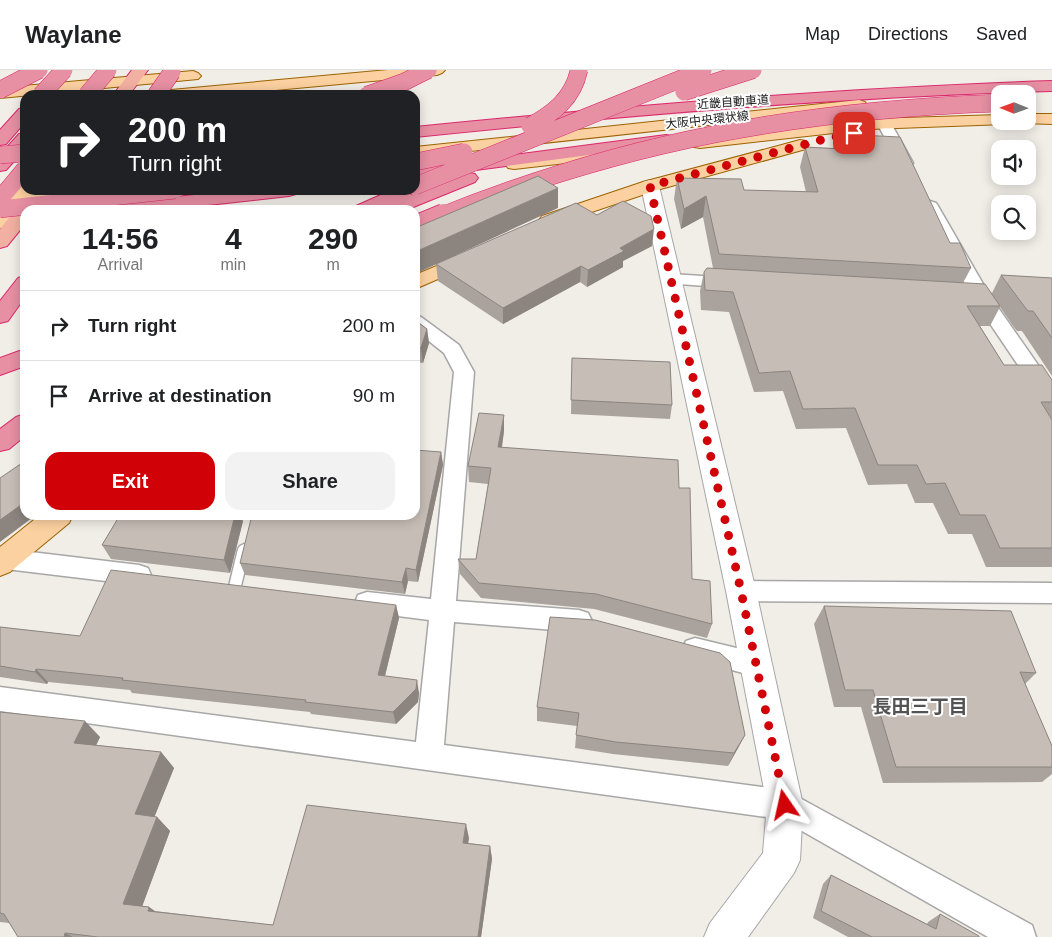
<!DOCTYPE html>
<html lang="en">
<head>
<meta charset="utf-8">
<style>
  :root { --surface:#fff; --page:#f2f2f2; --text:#202124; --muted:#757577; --line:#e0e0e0; --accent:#d00107 }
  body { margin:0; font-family:Helvetica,"Noto Sans JP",sans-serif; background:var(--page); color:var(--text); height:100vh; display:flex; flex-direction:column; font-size:19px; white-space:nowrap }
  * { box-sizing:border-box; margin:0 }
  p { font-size:16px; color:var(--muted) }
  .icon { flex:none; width:28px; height:28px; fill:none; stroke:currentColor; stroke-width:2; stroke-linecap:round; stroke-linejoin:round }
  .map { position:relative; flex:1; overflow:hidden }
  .details { position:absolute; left:20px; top:135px; width:400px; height:315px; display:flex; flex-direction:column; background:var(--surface); border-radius:15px; box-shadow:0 2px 12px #0003 }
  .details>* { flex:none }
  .guide { position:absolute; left:20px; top:20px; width:400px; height:105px; border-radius:15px; box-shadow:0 2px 12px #0003; background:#202124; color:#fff; overflow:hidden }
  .needle { width:32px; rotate:271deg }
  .tools { position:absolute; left:991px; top:15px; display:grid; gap:10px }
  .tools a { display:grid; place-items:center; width:45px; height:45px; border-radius:10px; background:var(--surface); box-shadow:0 2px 12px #0003; font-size:25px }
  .pin { position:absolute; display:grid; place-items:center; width:42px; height:42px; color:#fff; margin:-21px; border-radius:10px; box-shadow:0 2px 8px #0006 }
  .me { position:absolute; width:55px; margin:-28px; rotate:349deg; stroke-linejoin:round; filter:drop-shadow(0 0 4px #0008) }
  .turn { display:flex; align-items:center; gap:18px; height:105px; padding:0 25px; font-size:22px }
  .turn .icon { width:65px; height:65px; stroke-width:2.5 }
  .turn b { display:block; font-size:35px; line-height:42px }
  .eta { display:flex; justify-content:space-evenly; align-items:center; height:85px; text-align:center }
  .eta b { font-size:30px; font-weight:700; line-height:35px }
  .action { display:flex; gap:10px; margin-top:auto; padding:10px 25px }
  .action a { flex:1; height:58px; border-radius:15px; background:var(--accent); color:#fff; font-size:20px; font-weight:700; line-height:58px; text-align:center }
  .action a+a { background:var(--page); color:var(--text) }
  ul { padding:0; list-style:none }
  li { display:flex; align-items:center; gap:15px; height:70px; padding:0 25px; border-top:1px solid var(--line) }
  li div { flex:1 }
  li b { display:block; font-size:19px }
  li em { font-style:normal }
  header { display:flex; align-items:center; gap:30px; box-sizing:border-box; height:70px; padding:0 25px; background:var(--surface); border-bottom:1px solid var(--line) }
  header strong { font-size:24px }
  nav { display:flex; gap:28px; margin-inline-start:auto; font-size:18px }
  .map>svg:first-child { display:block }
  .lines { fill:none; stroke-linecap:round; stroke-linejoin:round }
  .service-casing { stroke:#a7a7a7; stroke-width:3 }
  .minor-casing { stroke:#a7a7a7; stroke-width:3 }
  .tertiary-casing { stroke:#a7a7a7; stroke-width:2 }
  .primary-casing { stroke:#9c6300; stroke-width:2 }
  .trunk-casing { stroke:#db286b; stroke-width:2 }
  .motorway-casing { stroke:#db286b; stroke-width:2 }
  .service { fill:#fff; fill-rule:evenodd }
  .minor { fill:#fff; fill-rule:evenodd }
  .tertiary { fill:#fff; fill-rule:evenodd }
  .primary { fill:#fcd1a1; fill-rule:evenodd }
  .trunk { fill:#f2b0a2; fill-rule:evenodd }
  .motorway { fill:#e78fa3; fill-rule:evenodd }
  .primary-bridge-casing { stroke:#9c6300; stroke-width:18; stroke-linecap:butt }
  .motorway-bridge-far1-casing { stroke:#db286b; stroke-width:18; stroke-linecap:butt }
  .motorway-bridge-casing { stroke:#db286b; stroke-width:24; stroke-linecap:butt }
  .primary-bridge { stroke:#fcd1a1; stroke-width:17 }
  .motorway-bridge-far1 { stroke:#e78fa3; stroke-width:17 }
  .motorway-bridge { stroke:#e78fa3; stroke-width:22 }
  .wall { fill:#aaa39d }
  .shaded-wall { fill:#8b847f }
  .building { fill:#c6bdb6; stroke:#8b847f }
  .route { stroke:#d00107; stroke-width:9; stroke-dasharray:0 16.2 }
  .labels { text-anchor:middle; stroke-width:4; stroke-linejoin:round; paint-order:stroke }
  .far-street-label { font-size:12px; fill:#202020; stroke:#fff }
  .near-neighbourhood-label { font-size:19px; font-weight:bold; fill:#535353; stroke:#fff }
</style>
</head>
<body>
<header>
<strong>Waylane</strong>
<nav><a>Map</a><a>Directions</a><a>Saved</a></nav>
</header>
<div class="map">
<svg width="1052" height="867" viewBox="0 0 1052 867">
  <rect width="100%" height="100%" fill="#f1ede7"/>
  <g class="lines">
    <defs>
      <path id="service" d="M 244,474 L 248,476 L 250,479 L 241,516 L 239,520 L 235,521 L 231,520 L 229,516 L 238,479 L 240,476 Z"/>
      <path id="minor" d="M 886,53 L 893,57 L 913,93 L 911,96 L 901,96 L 899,93 L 879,57 Z
        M 930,131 L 936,133 L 938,136 L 990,226 L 1052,315 L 1052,337 L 1045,335 L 972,227 L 922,136 L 924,133 Z
        M 671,204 L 733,208 L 739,209 L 742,213 L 739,217 L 733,218 L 665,213 L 662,209 L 665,205 Z
        M 415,245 L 421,247 L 459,275 L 474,302 L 456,531 L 579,540 L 588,543 L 592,551 L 588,559 L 579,562 L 454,552 L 444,675 L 785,720 L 1032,855 L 1036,867 L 988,867 L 781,749 L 0,641 L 0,617 L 416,672 L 429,550 L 367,542 L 358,539 L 355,532 L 358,525 L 367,522 L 431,529 L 454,302 L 444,283 L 415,260 Z
        M 6,479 L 139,495 L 148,498 L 151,505 L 148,512 L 139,515 L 6,499 L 0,497 L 0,481 Z
        M 741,511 L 1052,513 L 1052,533 L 741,531 L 732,528 L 729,521 L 732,514 Z
        M 695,568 L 757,583 L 766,587 L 770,595 L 766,603 L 757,607 L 686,587 L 682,579 L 686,571 Z"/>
      <path id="tertiary" d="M 650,110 L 657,112 L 659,116 L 756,521 L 803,735 L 800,790 L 794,803 L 748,867 L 704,867 L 710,853 L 763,783 L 767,735 L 726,521 L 641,116 L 643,112 Z"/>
      <path id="primary" d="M 388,0 L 445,0 L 442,3 L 437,5 L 221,25 L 163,25 L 165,22 L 171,20 Z
        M 193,1 L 198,3 L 201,6 L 198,9 L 0,28 L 0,18 Z
        M 859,30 L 865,32 L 867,35 L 865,38 L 415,87 L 415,77 Z
        M 1028,44 L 1052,44 L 1052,54 L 1022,53 L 1021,51 L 1028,51 Z
        M 1000,45 L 1000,51 L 1007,51 L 1006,54 L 870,59 L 700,78 L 694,77 L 691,73 L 694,69 L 700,68 L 870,49 Z
        M 800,70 L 806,71 L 809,75 L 806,79 L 657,120 L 556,154 L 549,156 L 542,154 L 539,150 L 542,146 L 643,112 Z
        M 630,76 L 636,77 L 639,81 L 636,85 L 514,99 L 508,98 L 505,94 L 508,90 L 514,89 Z
        M 25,144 L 25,156 L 0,158 L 0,146 Z
        M 470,182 L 477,184 L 480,188 L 477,192 L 415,219 L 415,205 Z
        M 40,445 L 73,445 L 69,453 L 10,502 L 0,506 L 0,477 Z"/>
      <path id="trunk" d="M 132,0 L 148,0 L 129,25 L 113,25 Z
        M 25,135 L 32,137 L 34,140 L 25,140 L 25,154 L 7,176 L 0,178 L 0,159 L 18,137 Z"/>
      <path id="motorway" d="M 1052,11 L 1052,21 C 839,27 627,45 415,67 L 415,57 C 627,36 839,18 1052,11 Z
        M 25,37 L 25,52 L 6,74 L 0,75 L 0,60 L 19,39 Z
        M 25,63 L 25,79 L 6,100 L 0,101 L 0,85 L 19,64 Z
        M 666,65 L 672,66 L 675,70 L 672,74 L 415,108 L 415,98 Z
        M 469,103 L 475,104 L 478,108 L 475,112 L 406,140 L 353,140 L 356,136 L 392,120 L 411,120 L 412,122 L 410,125 Z
        M 239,120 L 298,120 L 296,124 L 289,126 L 163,140 L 103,140 L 106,136 L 113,134 Z
        M 25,206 L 25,227 L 8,251 L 0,253 L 0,231 L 18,208 Z
        M 25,279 L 25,296 L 0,305 L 0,288 Z
        M 25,344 L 25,366 L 9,379 L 0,381 L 0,359 L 16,347 Z"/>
    </defs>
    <use href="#service" class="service-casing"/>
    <use href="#minor" class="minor-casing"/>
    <use href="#tertiary" class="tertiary-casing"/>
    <use href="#primary" class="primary-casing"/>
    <use href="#trunk" class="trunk-casing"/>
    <use href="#motorway" class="motorway-casing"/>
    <use href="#service" class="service"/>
    <use href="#minor" class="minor"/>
    <use href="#tertiary" class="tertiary"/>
    <use href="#primary" class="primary"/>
    <use href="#trunk" class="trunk"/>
    <use href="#motorway" class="motorway"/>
    <defs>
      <path id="primary-bridge" d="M 0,127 L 66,120"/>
      <path id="motorway-bridge-far1" d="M 0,20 L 39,0
        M 684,22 L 753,0
        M 41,25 L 64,0
        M 87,25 L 108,0
        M 156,25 L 172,2
        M 367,25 L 404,12 L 428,0
        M 530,56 C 554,43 573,28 579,0
        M 0,85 L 25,83
        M 415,92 L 464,82
        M 415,116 L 703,0
        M 0,129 L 25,99
        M 0,139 L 175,120
        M 441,146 C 627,71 801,40 1000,33"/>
      <path id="motorway-bridge" d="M 415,157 L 444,145"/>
    </defs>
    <use href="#primary-bridge" class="primary-bridge-casing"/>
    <use href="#motorway-bridge-far1" class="motorway-bridge-far1-casing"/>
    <use href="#motorway-bridge" class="motorway-bridge-casing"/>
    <use href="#primary-bridge" class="primary-bridge"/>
    <use href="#motorway-bridge-far1" class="motorway-bridge-far1"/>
    <use href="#motorway-bridge" class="motorway-bridge"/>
  </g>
  <path class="wall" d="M 837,64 L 950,173 L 971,198 L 963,213 L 992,223 L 1001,205 L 1052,208 L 1052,306 L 1022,261 L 1017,261 L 1013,256 L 1000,237 L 990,256 L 980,256 L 1004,295 L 1052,310 L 1052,497 L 986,497 L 972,464 L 948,464 L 933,433 L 915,433 L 907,414 L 868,415 L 846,358 L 796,359 L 783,321 L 754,322 L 729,242 L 701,240 L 700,221 L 704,202 L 713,198 L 703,147 L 681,159 L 674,129 L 677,108 L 744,120 L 806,122 L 800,97 L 805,77 L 833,78 Z
    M 652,176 L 623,191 L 623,197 L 587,217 L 580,212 L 503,254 L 438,211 L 436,194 Z
    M 415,250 L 427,259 L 429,273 L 423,293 L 415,292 Z
    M 572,288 L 672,335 L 670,349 L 571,344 Z
    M 504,361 L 502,378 L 679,418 L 692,509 L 712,554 L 707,568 L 594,539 L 481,528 L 460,504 L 458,489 L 476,489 L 488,414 L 469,412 L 468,396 Z
    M 441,382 L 443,395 L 418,512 L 408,511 L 405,524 L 245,505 L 240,493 L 415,445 Z
    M 243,451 L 230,503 L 111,489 L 102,475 Z
    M 396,535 L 399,548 L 385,606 L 419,623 L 418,632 L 396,654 L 311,644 L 310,642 L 132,623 L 130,620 L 48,612 L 47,614 L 0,607 L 0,557 L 80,566 Z
    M 824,536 L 1036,603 L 1025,614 L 1052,676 L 1052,704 L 1042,712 L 883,713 L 861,637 L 834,637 L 814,554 Z
    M 537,637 L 745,665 L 738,678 L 728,696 L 613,684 L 575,678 L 577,656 L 537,651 Z
    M 0,642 L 100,667 L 96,675 L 161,682 L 174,698 L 154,747 L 157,747 L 170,761 L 142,836 L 149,837 L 155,841 L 273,855 L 469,768 L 468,773 L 490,776 L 492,789 L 481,867 L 18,867 L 9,853 L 0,852 Z
    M 831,805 L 927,854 L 928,852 L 940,844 L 979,867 L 848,867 L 813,848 L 823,814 Z"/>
  <path class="shaded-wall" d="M 558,118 L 558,138 L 415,204 L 415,182 Z
    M 706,126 L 703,147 L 681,159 L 684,139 Z
    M 654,159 L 652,176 L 623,191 L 623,197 L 587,217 L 588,200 L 620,178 Z
    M 581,196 L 580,212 L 503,254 L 503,238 Z
    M 427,259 L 429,273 L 423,293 L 421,278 Z
    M 504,345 L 504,361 L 499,394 L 498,377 Z
    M 441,382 L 443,395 L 418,512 L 416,500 Z
    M 25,432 L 25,445 L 36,445 L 0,472 L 0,450 Z
    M 230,445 L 240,445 L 243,451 L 230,503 L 224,490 Z
    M 406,498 L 408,511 L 405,524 L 402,512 Z
    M 396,535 L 399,548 L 382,618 L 378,605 Z
    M 36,599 L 48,612 L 47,614 L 35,602 Z
    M 417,610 L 419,623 L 418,632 L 396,654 L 393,642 Z
    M 85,651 L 100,667 L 90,688 L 74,673 Z
    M 745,665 L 738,678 L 728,696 L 734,683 Z
    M 161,682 L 174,698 L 150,758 L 135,744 Z
    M 157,747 L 170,761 L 139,845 L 123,834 Z
    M 466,754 L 469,768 L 466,786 L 463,773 Z
    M 490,776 L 492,789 L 481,867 L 478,867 Z
    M 149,837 L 164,848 L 148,841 Z
    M 65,863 L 73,867 L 64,867 Z"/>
  <path class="building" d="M 837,64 L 900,67 L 950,173 L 960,173 L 971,198 L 719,184 L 706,126 L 684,139 L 677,108 L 741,109 L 744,120 L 818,122 L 805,77 L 841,79 Z
    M 538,106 L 558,118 L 415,182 L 415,158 Z
    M 623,131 L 651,146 L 654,159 L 620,178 L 624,181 L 588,200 L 581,196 L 503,238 L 436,194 L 576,133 L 597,145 Z
    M 707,198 L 985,214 L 1000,236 L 967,236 L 1004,295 L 1042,295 L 1052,310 L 1052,332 L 1041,332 L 1052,350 L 1052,478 L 1000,478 L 985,445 L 960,445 L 945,413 L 926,414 L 917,395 L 878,395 L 855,338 L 803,339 L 790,301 L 759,303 L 733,222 L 705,220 L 704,202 Z
    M 1001,205 L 1052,208 L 1052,268 L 1033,241 L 1028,241 L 1024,236 Z
    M 415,250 L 427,259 L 421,278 L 415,278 Z
    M 572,288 L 670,292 L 672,335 L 571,330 Z
    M 479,343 L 504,345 L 498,377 L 678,390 L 679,418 L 690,418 L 692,509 L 710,511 L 712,554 L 596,524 L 479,513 L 458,489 L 476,489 L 491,398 L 468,396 Z
    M 415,380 L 441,382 L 416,500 L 406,498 L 402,512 L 240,493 L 252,445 L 415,445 Z
    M 25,391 L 25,432 L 0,450 L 0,408 Z
    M 120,445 L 235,445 L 224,490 L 102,475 Z
    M 111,500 L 396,535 L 378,605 L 417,610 L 416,619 L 393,642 L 305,632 L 306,630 L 122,610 L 123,608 L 36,599 L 35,602 L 0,596 L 0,557 L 80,566 Z
    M 824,536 L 1011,541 L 1036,603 L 1020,602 L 1052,676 L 1052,697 L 896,697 L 873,620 L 845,620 Z
    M 550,547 L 595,550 L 720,583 L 730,592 L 745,665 L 734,683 L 616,672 L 576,665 L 579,643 L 537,637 Z
    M 0,642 L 85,651 L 74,673 L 161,682 L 135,744 L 157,747 L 123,834 L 149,837 L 148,841 L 273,855 L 307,735 L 466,754 L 463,773 L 490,776 L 478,867 L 98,867 L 65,863 L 64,867 L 18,867 L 4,844 L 0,843 Z
    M 831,805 L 936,859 L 940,844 L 979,866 L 979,867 L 872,867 L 821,841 Z"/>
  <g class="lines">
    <path class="route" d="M 785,735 L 741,521 L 650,116 L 821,70 L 854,63"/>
  </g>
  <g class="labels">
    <g class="far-street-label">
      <text transform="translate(733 32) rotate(-4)" y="4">近畿自動車道</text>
      <text transform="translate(707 50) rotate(-6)" y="4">大阪中央環状線</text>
    </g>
    <g class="near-neighbourhood-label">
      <text x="920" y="643">長田三丁目</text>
    </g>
  </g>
</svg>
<div class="tools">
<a><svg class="needle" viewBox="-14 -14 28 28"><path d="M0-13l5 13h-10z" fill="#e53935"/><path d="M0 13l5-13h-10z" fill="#757577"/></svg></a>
<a><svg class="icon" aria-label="sound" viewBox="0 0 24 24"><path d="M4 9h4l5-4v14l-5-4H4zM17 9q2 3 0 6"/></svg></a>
<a><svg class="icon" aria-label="search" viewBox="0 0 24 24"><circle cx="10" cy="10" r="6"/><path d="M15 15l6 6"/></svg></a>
</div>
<div class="pin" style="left:854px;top:63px;background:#d93025"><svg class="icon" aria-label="arrive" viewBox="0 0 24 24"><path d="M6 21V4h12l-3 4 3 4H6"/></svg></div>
<svg class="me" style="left:785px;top:735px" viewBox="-20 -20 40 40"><path d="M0-17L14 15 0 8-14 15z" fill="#d00107" stroke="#fff" stroke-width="4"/></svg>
<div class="guide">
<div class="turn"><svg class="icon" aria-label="right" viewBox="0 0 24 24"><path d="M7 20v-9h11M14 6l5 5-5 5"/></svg><div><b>200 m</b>Turn right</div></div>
</div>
<section class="details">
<div class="eta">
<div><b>14:56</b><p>Arrival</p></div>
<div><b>4</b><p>min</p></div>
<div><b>290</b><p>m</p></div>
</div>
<ul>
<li><svg class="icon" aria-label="right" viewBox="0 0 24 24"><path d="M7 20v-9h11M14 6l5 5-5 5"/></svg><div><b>Turn right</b></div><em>200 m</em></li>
<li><svg class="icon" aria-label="arrive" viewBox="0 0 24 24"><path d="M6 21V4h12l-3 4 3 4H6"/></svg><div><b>Arrive at destination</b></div><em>90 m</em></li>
</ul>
<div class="action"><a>Exit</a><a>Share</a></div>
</section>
</div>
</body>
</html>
